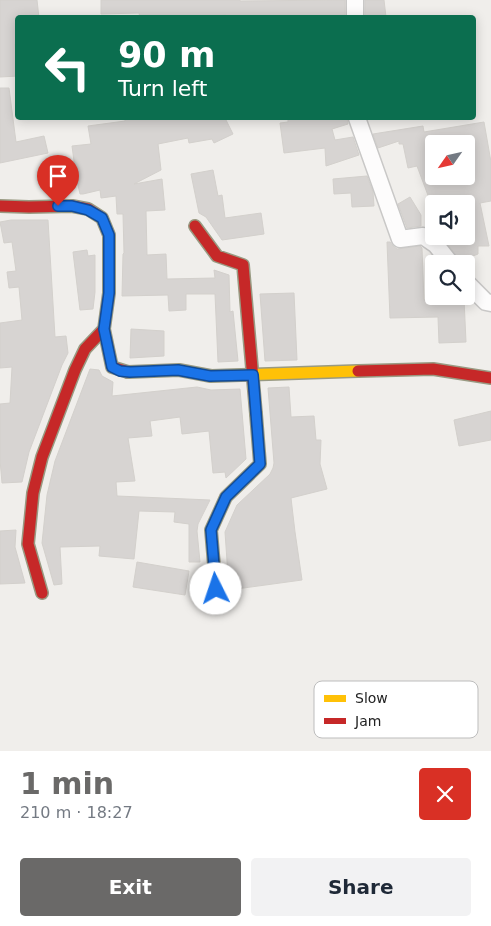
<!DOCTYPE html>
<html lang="en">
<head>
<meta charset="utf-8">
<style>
  :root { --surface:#fff; --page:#f2f2f3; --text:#1f2937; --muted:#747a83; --accent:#6a6968 }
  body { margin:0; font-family:"DejaVu Sans",sans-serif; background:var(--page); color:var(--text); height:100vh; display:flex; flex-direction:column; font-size:19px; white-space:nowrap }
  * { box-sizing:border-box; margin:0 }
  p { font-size:16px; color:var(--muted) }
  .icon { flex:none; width:28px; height:28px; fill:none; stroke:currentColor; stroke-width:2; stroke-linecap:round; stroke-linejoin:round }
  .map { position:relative; height:751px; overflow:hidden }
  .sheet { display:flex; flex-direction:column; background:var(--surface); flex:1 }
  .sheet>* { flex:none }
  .banner { position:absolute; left:15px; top:15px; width:461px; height:105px; border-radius:5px; box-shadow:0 2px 12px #0003; background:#0b6e4f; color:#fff; overflow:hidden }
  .needle { width:32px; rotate:236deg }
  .buttons { position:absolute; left:425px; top:135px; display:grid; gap:10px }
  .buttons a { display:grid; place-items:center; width:50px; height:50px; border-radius:5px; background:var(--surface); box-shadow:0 2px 12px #0003; font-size:25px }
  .pin { position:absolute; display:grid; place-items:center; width:42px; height:42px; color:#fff; margin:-51px -21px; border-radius:50% 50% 50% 0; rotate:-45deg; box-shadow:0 0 5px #0007 }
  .pin .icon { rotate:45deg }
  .me { position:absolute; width:55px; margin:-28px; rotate:356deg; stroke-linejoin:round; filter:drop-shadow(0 0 4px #0008) }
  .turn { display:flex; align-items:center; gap:18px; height:105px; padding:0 20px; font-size:22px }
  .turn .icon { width:65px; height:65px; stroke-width:2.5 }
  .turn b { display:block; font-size:35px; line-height:42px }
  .round { display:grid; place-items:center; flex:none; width:52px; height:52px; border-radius:5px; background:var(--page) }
  .overview { display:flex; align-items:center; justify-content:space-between; height:85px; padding:0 20px }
  h1 { font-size:30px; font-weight:700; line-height:38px; color:var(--accent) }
  .primary-button { display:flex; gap:10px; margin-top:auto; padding:10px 20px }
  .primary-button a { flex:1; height:58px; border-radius:5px; background:var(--accent); color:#fff; font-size:20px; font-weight:700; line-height:58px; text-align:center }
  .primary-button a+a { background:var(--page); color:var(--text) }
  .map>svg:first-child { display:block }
  .building { fill:#d7d4d2; stroke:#d3d0cc; fill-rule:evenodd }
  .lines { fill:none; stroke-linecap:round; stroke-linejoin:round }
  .street-casing { stroke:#c9c8c7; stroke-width:19 }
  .slow-casing { stroke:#999a82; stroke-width:14 }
  .jam-casing { stroke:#999a82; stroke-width:14 }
  .street { stroke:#fdfcfc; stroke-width:16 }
  .slow { stroke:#ffc107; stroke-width:11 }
  .jam { stroke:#c62828; stroke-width:11 }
  .route-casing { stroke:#114b97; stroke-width:12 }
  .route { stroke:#1a73e8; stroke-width:9 }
  .key { fill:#fff; stroke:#bdbdbd; stroke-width:1 }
  .key-label { font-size:14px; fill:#222 }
</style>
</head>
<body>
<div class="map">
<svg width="491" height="751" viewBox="0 0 491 751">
  <rect width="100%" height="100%" fill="#f0eeeb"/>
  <path class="building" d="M 0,0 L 37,0 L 39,18 L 18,18 L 18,44 L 15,44 L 18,76 L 0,77 Z
    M 101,0 L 240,0 L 240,1 L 345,0 L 345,15 L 340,15 L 340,18 L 226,18 L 226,15 L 191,18 L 140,18 L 139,13 L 101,14 Z
    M 365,0 L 384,0 L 386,17 L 365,16 Z
    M 0,88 L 9,88 L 16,142 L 44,136 L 48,153 L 0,163 Z
    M 137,118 L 225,118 L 233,134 L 214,143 L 212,139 L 189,143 L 188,138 L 158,144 L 161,170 L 134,184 L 162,179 L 165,210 L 146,211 L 147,255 L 166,254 L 167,279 L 215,278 L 214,270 L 229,275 L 230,312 L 233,311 L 238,361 L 218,362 L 215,294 L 186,294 L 186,310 L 169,311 L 168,295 L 122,296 L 123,254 L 124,253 L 123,214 L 117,214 L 116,196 L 101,198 L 100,190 L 83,194 L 80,194 L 76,176 L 72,146 L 91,144 L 88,126 L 125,121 L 125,119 Z
    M 288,118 L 347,118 L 348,124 L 332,129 L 335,140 L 353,137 L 359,155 L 326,166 L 325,148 L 284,153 L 280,123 L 288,122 Z
    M 484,122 L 491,162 L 491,201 L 480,203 L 489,246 L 478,246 L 478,254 L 460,261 L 442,236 L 466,236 L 466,204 L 434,204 L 434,206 L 432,206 L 417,166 L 408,168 L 403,144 L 399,144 L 399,141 L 378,148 L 373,134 L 423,126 L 424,132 ZM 434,144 L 466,144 L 466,176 L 434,176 Z
    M 213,170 L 218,196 L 222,195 L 225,218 L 261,213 L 264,234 L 222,240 L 206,217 L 199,213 L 191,174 Z
    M 367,176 L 373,192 L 374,206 L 352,207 L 351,193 L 334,194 L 333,179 Z
    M 410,197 L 421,215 L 421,226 L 407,228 L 398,204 Z
    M 11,220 L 48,220 L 55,337 L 66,336 L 68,353 L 62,365 L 29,452 L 22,482 L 2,483 L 0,460 L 0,404 L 10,403 L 12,367 L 0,368 L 0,323 L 22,320 L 19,287 L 9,288 L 7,272 L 16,271 L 12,242 L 4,243 L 0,222 Z
    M 387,242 L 390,242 L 393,246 L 397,249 L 420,246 L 422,248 L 424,300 L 464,299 L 466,342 L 439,343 L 438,317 L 390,318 Z
    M 87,250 L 88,256 L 95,255 L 95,292 L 93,309 L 80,310 L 73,252 Z
    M 294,293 L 297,360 L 265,361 L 260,294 Z
    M 131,329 L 164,331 L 164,356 L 130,358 Z
    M 90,369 L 99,370 L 102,376 L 113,382 L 112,396 L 197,387 L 211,390 L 240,389 L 246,459 L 226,478 L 225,472 L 213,473 L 209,431 L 182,434 L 180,417 L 150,421 L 152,436 L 128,438 L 135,481 L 116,482 L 117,496 L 210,500 L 198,524 L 197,531 L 200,562 L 189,562 L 189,524 L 174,522 L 175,512 L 139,511 L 134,559 L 99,556 L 100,546 L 60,547 L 62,584 L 54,585 L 42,543 L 47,495 L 55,461 Z
    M 289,387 L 291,417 L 314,416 L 316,440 L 321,440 L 320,464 L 327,489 L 291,498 L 295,532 L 302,580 L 229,590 L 225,532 L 237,505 L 270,474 L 273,468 L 274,463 L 268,388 Z
    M 491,411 L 491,440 L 459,446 L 454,420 Z
    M 16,530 L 15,547 L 25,583 L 0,584 L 0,531 Z
    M 137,562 L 189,571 L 185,595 L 133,587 Z"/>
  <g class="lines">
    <defs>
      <path id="street" d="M 355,0 L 355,18
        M 357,118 L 400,239 L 423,236 L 436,245 L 451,264
        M 466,282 L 486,302 L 491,303"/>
      <path id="slow" d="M 128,372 L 179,370 L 211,376 L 358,371
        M 216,589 L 211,530 L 226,497 L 260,464 L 256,414"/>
      <path id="jam" d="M 0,206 L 29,207 L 72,206 L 88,209 L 102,218 L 109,235 L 109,293 L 104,329 L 112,367 L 128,372
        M 195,226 L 217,256 L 243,265 L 256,414
        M 358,371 L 433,369 L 491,378
        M 42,593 L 28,544 L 33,493 L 42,457 L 75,370 L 85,349 L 104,329"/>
    </defs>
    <use href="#street" class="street-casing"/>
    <use href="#slow" class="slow-casing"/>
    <use href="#jam" class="jam-casing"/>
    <use href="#street" class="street"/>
    <use href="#slow" class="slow"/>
    <use href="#jam" class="jam"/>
  </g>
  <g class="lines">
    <defs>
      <path id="route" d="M 58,206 L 72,206 L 88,210 L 102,218 L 109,235 L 109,293 L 104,329 L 112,367 L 120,371 L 130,372 L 178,370 L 210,376 L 253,375 L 260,464 L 226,497 L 211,530 L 216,589"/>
    </defs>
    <use href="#route" class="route-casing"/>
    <use href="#route" class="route"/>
  </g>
  <rect x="314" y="681" width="164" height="57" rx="8" class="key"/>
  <rect x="324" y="695" width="22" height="7" fill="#ffc107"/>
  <rect x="324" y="718" width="22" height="6" fill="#c62828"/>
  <g class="key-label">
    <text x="355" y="703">Slow</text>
    <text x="355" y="726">Jam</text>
  </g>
</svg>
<div class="buttons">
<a><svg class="needle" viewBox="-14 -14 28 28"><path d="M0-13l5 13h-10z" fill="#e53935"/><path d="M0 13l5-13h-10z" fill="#747a83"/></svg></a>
<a><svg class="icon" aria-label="sound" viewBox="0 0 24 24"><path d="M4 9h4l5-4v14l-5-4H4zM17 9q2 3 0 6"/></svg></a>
<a><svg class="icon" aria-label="search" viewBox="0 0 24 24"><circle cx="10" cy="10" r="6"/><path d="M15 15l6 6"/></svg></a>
</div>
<div class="pin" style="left:58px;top:206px;background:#d93025"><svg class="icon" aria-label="arrive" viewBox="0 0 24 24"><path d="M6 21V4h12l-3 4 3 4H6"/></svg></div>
<svg class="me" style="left:216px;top:589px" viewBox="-20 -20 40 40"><circle r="19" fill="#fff"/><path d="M0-13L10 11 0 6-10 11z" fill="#1a73e8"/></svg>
<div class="banner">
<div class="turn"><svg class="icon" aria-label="left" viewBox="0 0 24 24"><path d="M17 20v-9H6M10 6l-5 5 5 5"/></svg><div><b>90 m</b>Turn left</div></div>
</div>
</div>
<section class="sheet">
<div class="overview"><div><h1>1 min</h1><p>210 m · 18:27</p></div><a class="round" style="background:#d93025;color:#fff"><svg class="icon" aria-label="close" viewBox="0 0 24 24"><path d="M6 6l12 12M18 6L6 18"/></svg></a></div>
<div class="primary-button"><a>Exit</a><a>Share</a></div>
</section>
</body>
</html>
